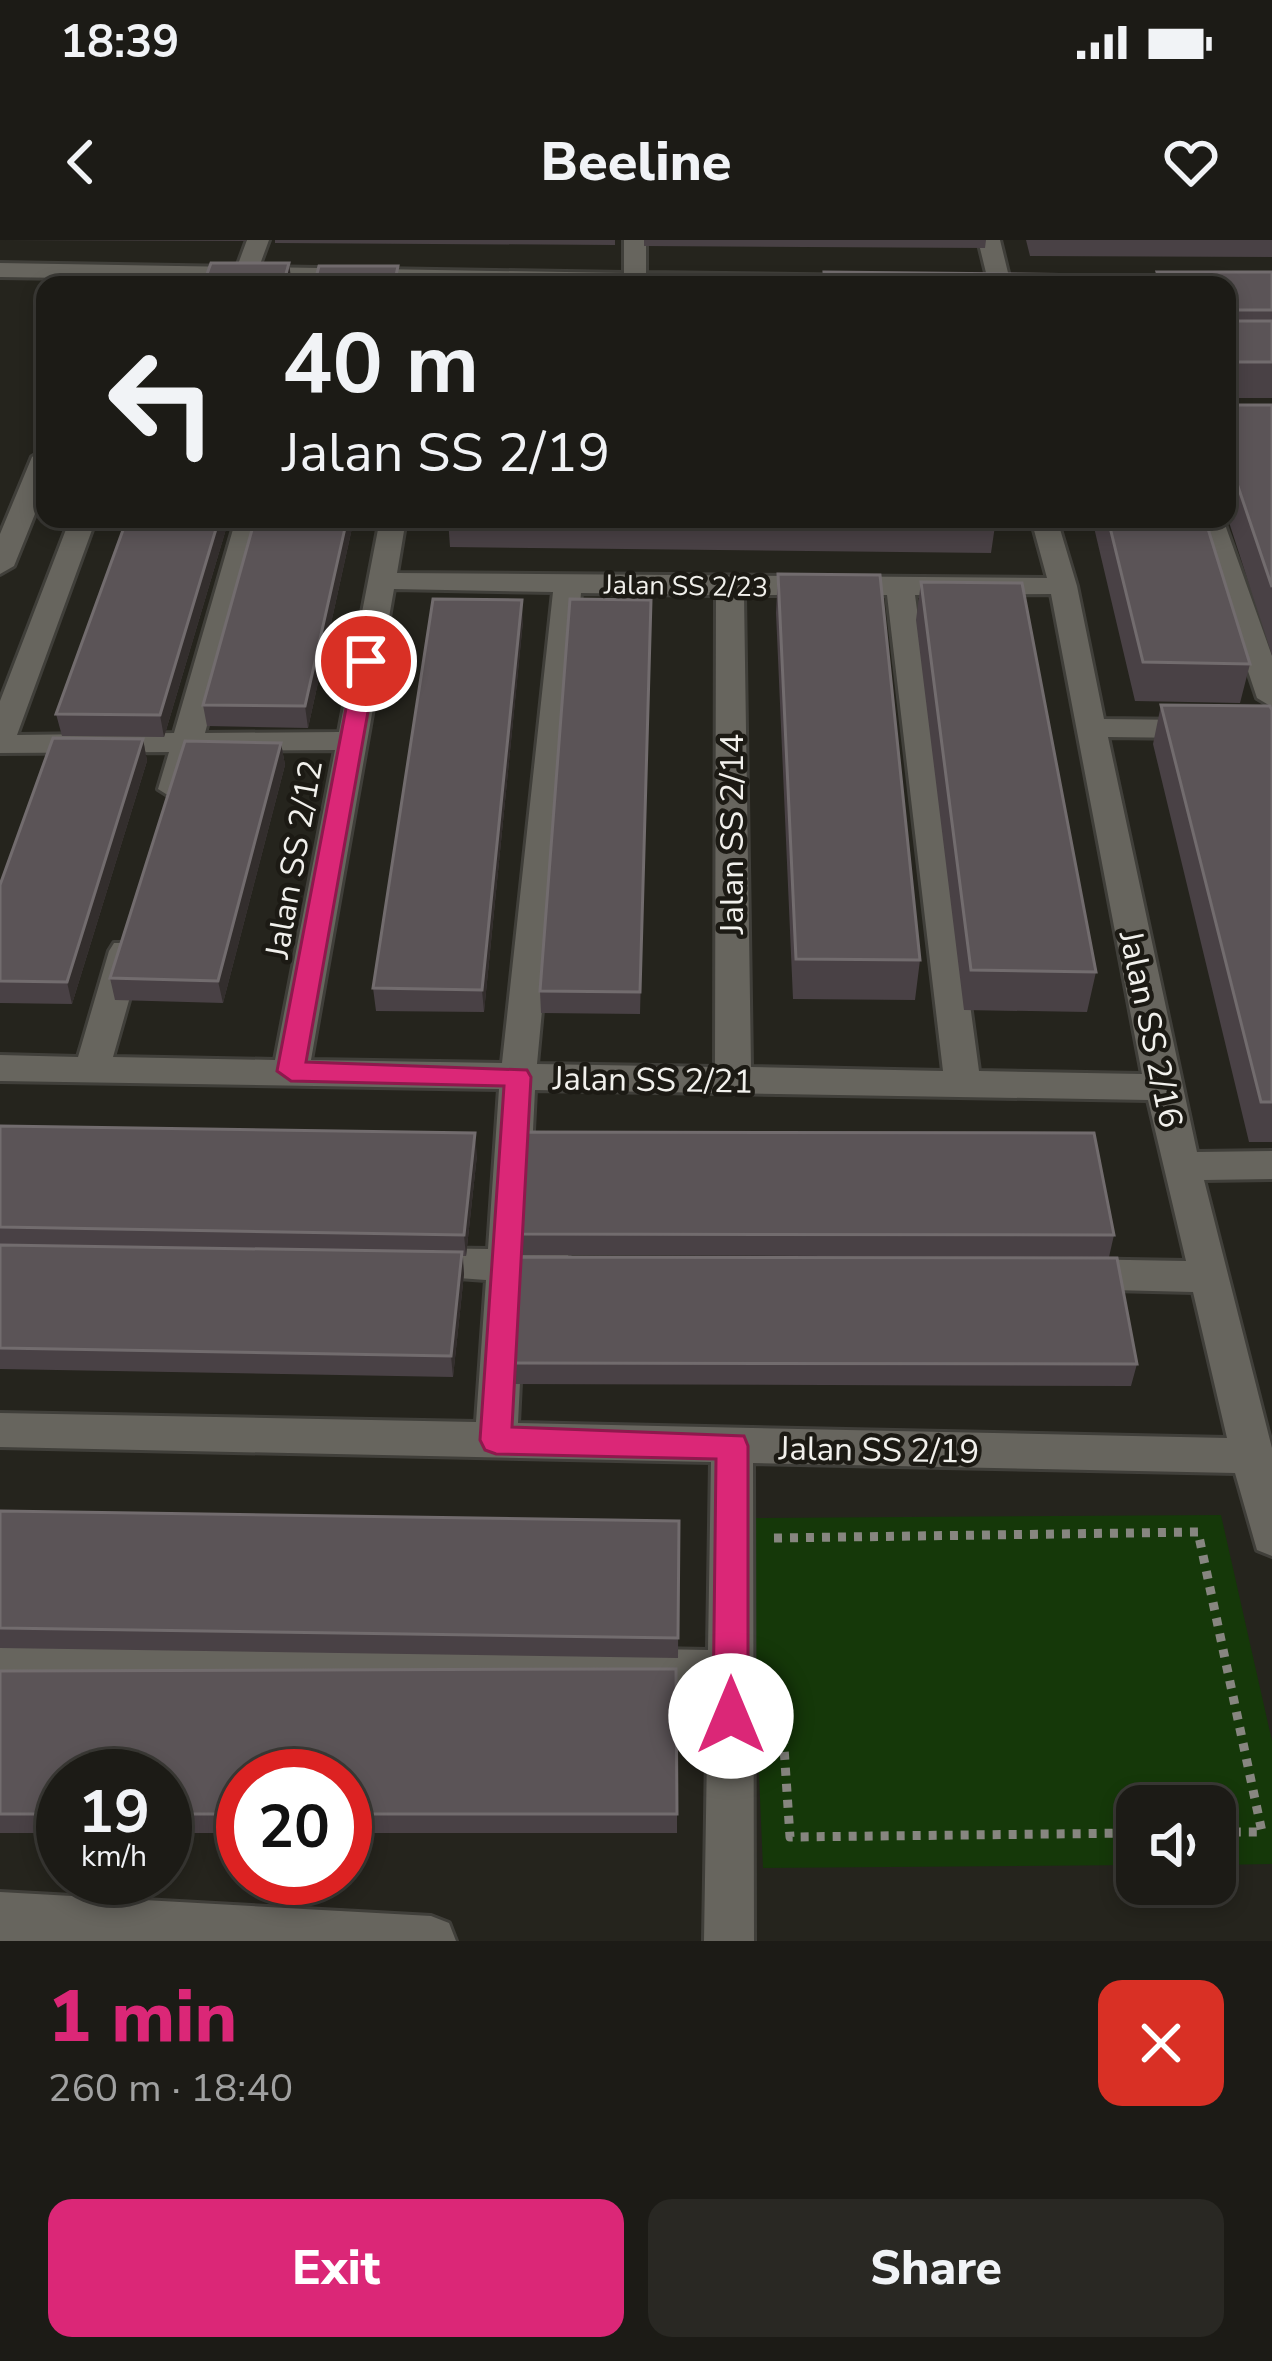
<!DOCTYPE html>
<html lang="en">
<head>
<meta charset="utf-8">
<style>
  :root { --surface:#1c1b16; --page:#292823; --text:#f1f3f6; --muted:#a0a1a1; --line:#3a3935; --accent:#db2777 }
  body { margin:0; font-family:"Nunito Sans",sans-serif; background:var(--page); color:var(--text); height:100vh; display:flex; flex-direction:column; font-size:45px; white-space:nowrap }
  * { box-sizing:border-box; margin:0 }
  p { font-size:39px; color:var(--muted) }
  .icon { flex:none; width:66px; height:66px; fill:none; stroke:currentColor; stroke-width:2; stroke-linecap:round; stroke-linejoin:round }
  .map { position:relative; height:1701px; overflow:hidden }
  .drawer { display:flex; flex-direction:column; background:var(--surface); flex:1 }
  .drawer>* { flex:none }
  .hud { position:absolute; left:36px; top:36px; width:1200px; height:252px; border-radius:24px; box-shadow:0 6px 18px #0003,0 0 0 3px var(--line); background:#1c1b16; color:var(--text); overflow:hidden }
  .controls { position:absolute; left:1116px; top:1545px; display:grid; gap:24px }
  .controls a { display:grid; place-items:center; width:120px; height:120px; border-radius:24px; background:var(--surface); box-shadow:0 6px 18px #0003,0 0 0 3px var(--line); font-size:60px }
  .speed { position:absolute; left:36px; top:1509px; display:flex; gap:24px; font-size:60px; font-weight:700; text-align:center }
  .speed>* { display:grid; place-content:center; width:156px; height:156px; border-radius:50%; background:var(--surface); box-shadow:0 6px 18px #0003,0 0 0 3px var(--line); line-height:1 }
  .speed small { font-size:30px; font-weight:400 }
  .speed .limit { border:18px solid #d22; background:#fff; color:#111 }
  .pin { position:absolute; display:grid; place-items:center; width:102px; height:102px; color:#fff; margin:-51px; border:6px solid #fff; border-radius:50%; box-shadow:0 3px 12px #0007 }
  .me { position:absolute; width:132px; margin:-66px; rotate:0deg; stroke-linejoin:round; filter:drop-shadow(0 0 9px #0008) }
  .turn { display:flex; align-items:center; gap:42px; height:252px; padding:0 48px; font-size:54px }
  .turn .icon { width:156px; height:156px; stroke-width:2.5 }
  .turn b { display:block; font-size:84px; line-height:102px }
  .round { display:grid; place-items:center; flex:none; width:126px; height:126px; border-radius:24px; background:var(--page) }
  .overview { display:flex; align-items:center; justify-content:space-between; height:204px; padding:0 48px }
  h1 { font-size:72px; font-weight:800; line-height:90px; color:var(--accent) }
  .primary-button { display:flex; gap:24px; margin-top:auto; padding:24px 48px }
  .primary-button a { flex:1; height:138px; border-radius:24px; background:var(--accent); color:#fff; font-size:48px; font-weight:800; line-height:138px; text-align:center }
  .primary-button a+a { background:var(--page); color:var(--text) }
  .status { display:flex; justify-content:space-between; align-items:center; height:84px; padding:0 60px; background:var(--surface); direction:ltr }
  .status svg { height:33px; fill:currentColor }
  header { display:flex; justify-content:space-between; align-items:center; height:156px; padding:0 48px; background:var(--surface); font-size:54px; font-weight:800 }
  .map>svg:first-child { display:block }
  .green { fill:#153809 }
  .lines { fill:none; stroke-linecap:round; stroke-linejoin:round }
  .minor-casing { stroke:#403f3a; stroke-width:6 }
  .path { stroke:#878680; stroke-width:9; stroke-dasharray:8 8; stroke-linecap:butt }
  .minor { fill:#67655e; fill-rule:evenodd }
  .wall { fill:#494145 }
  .shaded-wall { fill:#332e2d }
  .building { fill:#5b5457; stroke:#726c6e; stroke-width:3 }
  .route { fill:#db2777; stroke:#8e194d; stroke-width:3 }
  .labels { text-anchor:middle; stroke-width:9; stroke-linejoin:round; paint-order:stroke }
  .far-street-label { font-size:27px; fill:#f1f0ec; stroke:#1c1a14 }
  .street-label { font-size:33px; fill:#f1f0ec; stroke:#1c1a14 }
</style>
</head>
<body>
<div class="status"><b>18:39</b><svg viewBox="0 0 49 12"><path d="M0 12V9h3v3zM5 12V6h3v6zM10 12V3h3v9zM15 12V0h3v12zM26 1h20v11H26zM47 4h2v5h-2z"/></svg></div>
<header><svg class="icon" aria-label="back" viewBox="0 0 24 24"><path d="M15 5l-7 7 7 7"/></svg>Beeline<svg class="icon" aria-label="heart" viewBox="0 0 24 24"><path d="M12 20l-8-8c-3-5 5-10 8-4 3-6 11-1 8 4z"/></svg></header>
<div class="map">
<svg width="1272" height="1701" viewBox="0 0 1272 1701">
  <rect width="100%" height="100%" fill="#25241d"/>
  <path class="green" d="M 1221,1275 L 1272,1501 L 1272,1624 L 1215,1625 L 1215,1566 L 1137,1566 L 1137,1625 L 763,1628 L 748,1278 Z"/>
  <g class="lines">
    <defs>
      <path id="minor" d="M 247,0 L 269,0 L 259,27 L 624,33 L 624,0 L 646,0 L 646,33 L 869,36 L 880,43 L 551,45 L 0,37 L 0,23 L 237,27 Z
        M 978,0 L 1000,0 L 1011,45 L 989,45 Z
        M 45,209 L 45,249 L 14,326 L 0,334 L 0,294 L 32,217 Z
        M 70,279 L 96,279 L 17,495 L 174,493 L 236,279 L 262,279 L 205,493 L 339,492 L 380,279 L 406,279 L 397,333 L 1047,338 L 1031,279 L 1057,279 L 1077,346 L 1104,479 L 1272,481 L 1272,499 L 1108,497 L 1197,912 L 1272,911 L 1272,939 L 1204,940 L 1272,1208 L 1272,1316 L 1257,1310 L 1235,1233 L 753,1223 L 754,1701 L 704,1701 L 708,1451 L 0,1439 L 0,1397 L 708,1410 L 711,1222 L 0,1207 L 0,1173 L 476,1182 L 486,1040 L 404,1034 L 399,1023 L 404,1012 L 418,1008 L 488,1009 L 499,849 L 0,841 L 0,815 L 78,817 L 109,711 L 114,703 L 138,703 L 143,711 L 113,817 L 275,820 L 335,510 L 200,511 L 190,549 L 174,559 L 158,549 L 169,512 L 0,513 L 0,461 ZM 394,349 L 553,352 L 502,823 L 311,820 ZM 581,353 L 716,355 L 715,827 L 537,824 ZM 1051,354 L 1142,834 L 979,831 L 915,355 ZM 744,355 L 887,355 L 943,831 L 751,827 ZM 535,850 L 1148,860 L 1186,1021 L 1071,1019 L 1057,1023 L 1051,1034 L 1057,1045 L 1071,1049 L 1193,1052 L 1227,1198 L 518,1183 L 525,1040 L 568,1037 L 573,1026 L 568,1015 L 527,1010 Z
        M 1197,279 L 1223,279 L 1272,416 L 1272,467 L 1257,458 Z
        M 0,1652 L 431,1676 L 449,1683 L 456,1701 L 0,1701 Z"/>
    </defs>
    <use href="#minor" class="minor-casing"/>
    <path class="path" d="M 774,1298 L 1198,1292 L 1262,1592 L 1215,1592
      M 780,1448 L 790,1597 L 1137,1593"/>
    <use href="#minor" class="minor"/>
  </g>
  <path class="wall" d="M 4,0 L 246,0 L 246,1 Z
    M 275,0 L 615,0 L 615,5 L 275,3 Z
    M 644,0 L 986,0 L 985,8 L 644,6 Z
    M 1026,0 L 1272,0 L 1272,17 L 1030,16 Z
    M 1157,32 L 1272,32 L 1272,158 L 1227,158 L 1227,45 L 1154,45 Z
    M 1227,165 L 1272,165 L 1272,415 L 1227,276 Z
    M 127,279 L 229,279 L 164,497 L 62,496 L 56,474 Z
    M 255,279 L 354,279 L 308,488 L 207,486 L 203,465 Z
    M 448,279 L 996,279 L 991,313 L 450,307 Z
    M 1092,279 L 1205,279 L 1250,424 L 1240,463 L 1135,461 Z
    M 778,334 L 920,720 L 915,760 L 793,759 L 776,373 Z
    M 921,342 L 1096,732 L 1087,772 L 964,770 L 916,380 Z
    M 651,360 L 640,774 L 541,773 L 540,751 Z
    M 523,381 L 484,772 L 376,771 L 373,748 Z
    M 1161,465 L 1272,470 L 1272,902 L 1249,902 L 1153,504 Z
    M 143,499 L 147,521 L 72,764 L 0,763 L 0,645 Z
    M 281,503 L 285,525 L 223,763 L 115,760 L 110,738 Z
    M 0,886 L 477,915 L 466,1016 L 463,1016 L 464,1034 L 453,1137 L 0,1129 Z
    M 514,994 L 1114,995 L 1109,1017 L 515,1015 Z
    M 502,1123 L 1137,1124 L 1131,1146 L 504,1144 Z
    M 0,1271 L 679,1281 L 678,1418 L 0,1408 Z
    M 0,1431 L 677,1574 L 677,1593 L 345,1593 L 345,1536 L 243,1536 L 243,1593 L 165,1593 L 165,1536 L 63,1536 L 63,1593 L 0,1593 Z"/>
  <path class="shaded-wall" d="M 289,23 L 292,45 L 283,45 Z
    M 219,279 L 229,279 L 164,497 L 160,475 Z
    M 347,279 L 354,279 L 308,488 L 305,466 Z
    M 522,360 L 523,381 L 484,772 L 482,750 Z
    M 143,499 L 147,521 L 72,764 L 67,742 Z
    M 281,503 L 285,525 L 223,763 L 218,741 Z
    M 475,893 L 477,915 L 466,1016 L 464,995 Z
    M 462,1012 L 464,1034 L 453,1137 L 451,1116 Z"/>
  <path class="building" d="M 211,23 L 289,23 L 283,45 L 203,45 Z
    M 319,26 L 398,26 L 394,45 L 314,45 Z
    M 824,32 L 1104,35 L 1107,45 L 825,45 Z
    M 1157,32 L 1272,32 L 1272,70 L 1227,70 L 1227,45 L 1161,45 Z
    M 1227,81 L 1272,81 L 1272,122 L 1227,122 Z
    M 1227,165 L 1272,165 L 1272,347 L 1227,214 Z
    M 127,279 L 219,279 L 160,475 L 56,474 Z
    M 255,279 L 347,279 L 305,466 L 203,465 Z
    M 1108,279 L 1205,279 L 1250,424 L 1143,422 Z
    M 778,334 L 880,335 L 920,720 L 796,719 Z
    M 921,342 L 1022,343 L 1096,732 L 971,730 Z
    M 433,359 L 522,360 L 482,750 L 373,748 Z
    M 570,359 L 651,360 L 640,752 L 540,751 Z
    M 1161,465 L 1270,466 L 1272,470 L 1272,862 L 1261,862 Z
    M 53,498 L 143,499 L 67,742 L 0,741 L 0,645 Z
    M 185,501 L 281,503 L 218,741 L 110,738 Z
    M 0,886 L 475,893 L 464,995 L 0,987 Z
    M 520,892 L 1094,893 L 1114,995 L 514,994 Z
    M 0,1005 L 462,1012 L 451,1116 L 0,1108 Z
    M 509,1017 L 1117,1018 L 1137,1124 L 502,1123 Z
    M 0,1271 L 679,1281 L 678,1398 L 0,1388 Z
    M 619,1429 L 676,1429 L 677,1574 L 345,1574 L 345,1536 L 243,1536 L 243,1574 L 165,1574 L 165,1536 L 63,1536 L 63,1574 L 0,1574 L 0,1431 Z"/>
  <path class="route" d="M 366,414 L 377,421 L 306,822 L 527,830 L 531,837 L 512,1187 L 744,1196 L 748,1206 L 748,1476 L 743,1488 L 731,1493 L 718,1488 L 713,1476 L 716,1219 L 496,1214 L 485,1210 L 480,1200 L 504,846 L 291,841 L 277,831 L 355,421 Z"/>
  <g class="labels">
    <g class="far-street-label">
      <text transform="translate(686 346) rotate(1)" y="9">Jalan SS 2/23</text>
    </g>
    <g class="street-label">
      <text transform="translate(731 594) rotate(-90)" y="12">Jalan SS 2/14</text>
      <text transform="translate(293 619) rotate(-80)" y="12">Jalan SS 2/12</text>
      <text transform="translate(1152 789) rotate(78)" y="12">Jalan SS 2/16</text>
      <text transform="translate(653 839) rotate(1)" y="12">Jalan SS 2/21</text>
      <text transform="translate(879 1209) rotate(1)" y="12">Jalan SS 2/19</text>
    </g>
  </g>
</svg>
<div class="controls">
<a><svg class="icon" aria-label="sound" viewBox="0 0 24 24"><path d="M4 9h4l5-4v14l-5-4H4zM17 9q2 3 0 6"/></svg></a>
</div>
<div class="speed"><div>19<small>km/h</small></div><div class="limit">20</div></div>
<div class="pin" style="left:366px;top:421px;background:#d93025"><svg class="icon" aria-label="arrive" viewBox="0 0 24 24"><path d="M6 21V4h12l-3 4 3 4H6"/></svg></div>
<svg class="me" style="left:731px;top:1476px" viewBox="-20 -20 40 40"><circle r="19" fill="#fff"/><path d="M0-13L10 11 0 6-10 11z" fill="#db2777"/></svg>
<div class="hud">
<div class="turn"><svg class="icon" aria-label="left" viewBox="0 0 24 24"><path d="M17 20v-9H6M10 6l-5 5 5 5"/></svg><div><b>40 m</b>Jalan SS 2/19</div></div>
</div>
</div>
<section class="drawer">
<div class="overview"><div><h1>1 min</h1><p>260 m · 18:40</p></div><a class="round" style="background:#d93025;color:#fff"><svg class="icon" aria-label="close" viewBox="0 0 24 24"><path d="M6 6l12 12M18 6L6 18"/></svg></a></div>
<div class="primary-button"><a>Exit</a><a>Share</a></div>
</section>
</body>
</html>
